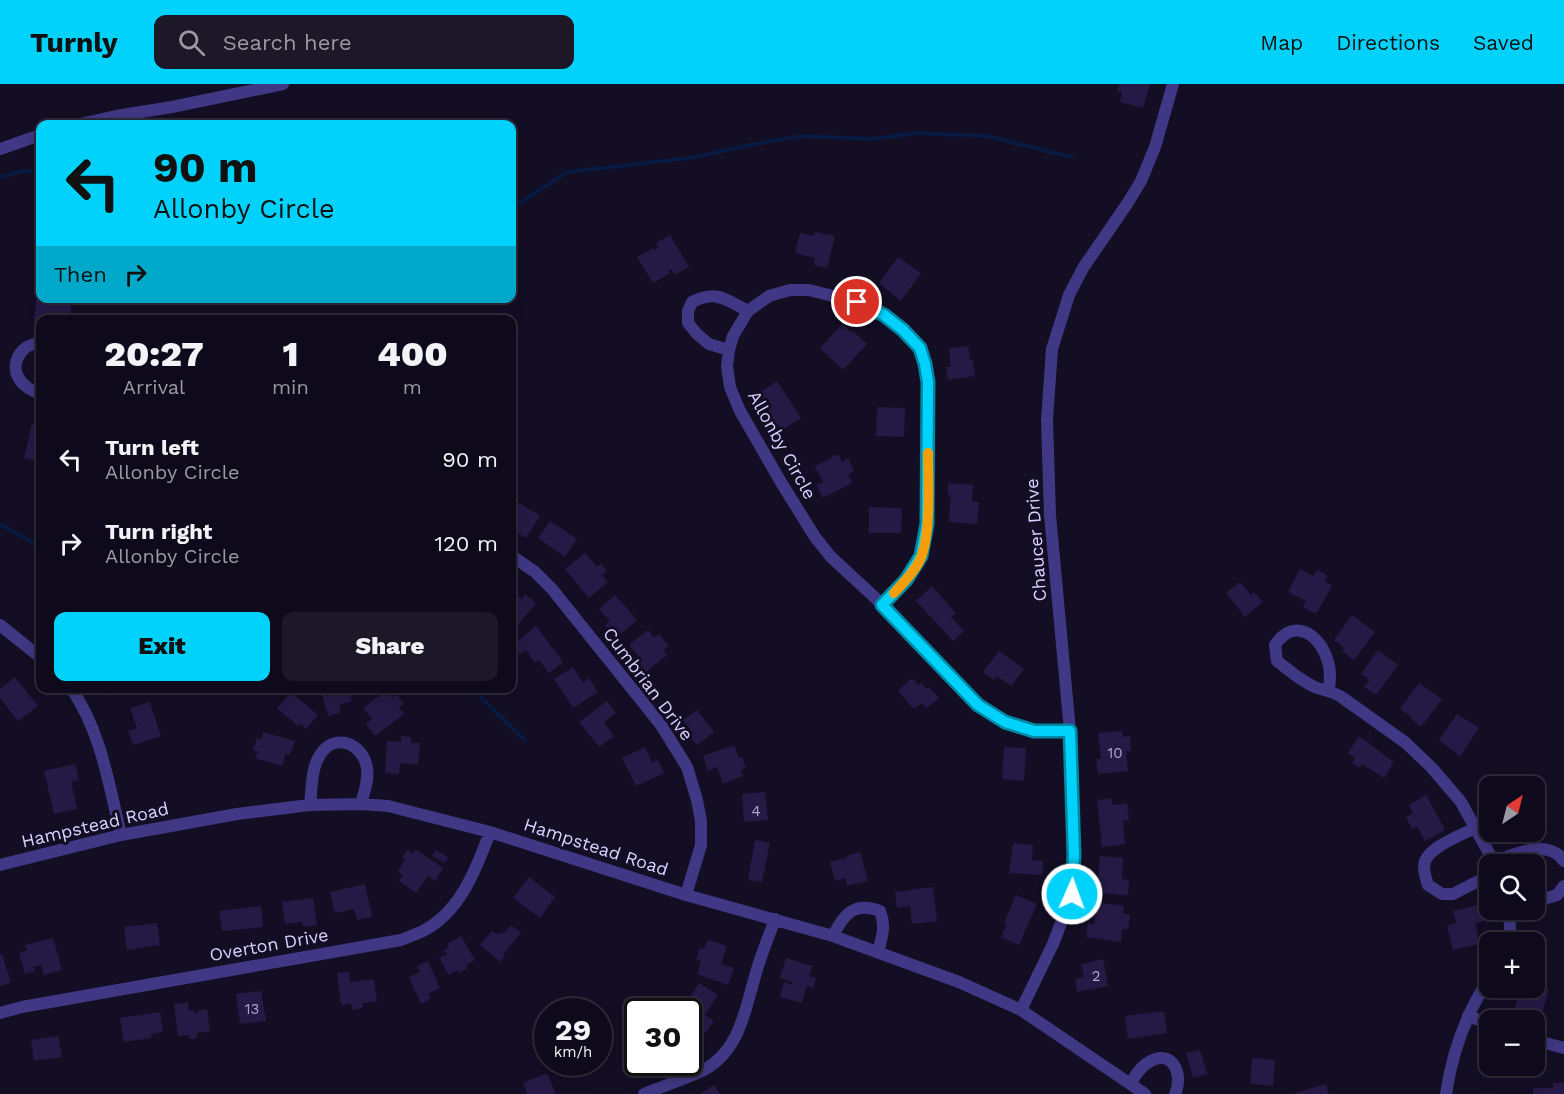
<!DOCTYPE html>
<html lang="en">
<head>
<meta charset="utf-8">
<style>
  :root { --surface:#0e0a1b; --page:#1c1828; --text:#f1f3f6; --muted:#9b9aa3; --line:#2e2b3a; --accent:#00d2fc }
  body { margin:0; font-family:"Work Sans",sans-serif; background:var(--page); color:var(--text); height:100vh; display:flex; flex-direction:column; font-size:22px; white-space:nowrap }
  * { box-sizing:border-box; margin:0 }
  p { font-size:20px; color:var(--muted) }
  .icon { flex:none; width:33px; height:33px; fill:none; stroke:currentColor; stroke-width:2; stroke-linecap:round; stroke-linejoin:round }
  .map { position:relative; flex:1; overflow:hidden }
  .sheet { position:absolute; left:36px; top:231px; width:480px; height:378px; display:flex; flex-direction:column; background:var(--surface); border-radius:12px; box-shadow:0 3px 15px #0003,0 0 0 2px var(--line) }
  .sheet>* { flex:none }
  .hud { position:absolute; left:36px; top:36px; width:480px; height:183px; border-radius:12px; box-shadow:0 3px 15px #0003,0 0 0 2px var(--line); background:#00d2fc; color:#111; overflow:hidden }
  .needle { width:39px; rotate:35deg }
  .buttons { position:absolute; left:1479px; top:692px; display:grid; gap:12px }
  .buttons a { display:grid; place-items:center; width:66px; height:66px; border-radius:12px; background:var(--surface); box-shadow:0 3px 15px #0003,0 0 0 2px var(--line); font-size:30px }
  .speed { position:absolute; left:534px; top:914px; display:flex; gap:12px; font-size:30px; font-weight:700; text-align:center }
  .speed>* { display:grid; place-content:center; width:78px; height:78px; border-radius:50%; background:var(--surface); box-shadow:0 3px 15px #0003,0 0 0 2px var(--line); line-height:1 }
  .speed small { font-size:15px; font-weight:400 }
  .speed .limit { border:3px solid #111; border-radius:9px; background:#fff; color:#111 }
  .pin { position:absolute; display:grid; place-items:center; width:51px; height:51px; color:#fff; margin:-26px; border:3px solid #fff; border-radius:50%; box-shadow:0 2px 6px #0007 }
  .me { position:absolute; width:66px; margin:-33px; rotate:2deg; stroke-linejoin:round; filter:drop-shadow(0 0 4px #0008) }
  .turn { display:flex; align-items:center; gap:21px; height:126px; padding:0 18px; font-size:27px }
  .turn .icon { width:78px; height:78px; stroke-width:2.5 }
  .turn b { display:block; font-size:42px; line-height:51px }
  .then { display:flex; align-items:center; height:57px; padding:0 18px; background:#0003; gap:12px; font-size:22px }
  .eta { display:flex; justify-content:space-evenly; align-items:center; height:102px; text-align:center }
  .eta b { font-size:36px; font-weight:800; line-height:42px }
  .cta { display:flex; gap:12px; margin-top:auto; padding:12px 18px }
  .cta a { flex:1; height:69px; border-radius:12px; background:var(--accent); color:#111; font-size:24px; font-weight:800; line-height:69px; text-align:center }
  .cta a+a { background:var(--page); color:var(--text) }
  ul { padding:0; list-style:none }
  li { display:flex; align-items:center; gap:18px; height:84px; padding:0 18px }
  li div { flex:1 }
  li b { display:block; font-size:22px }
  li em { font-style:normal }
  header { display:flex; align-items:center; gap:36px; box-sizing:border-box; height:84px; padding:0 30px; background:var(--accent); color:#111 }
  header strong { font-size:28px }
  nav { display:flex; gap:33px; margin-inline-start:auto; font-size:21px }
  .search { width:420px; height:54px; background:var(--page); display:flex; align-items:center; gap:15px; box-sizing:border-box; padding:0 21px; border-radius:12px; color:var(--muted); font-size:22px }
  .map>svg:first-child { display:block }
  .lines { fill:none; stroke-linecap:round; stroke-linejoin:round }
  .stream { stroke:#091a42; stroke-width:4 }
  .building { fill:#251a46 }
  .minor { stroke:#403884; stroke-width:12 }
  .route-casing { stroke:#0088a4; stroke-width:15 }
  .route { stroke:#00d2fc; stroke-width:10 }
  .slow { stroke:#f59e0b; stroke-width:10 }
  .labels { text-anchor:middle; stroke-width:6; stroke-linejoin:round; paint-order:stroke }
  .number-label { font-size:15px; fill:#ada3d1 }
  .street-label { font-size:18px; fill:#dad1ff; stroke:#130e24 }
</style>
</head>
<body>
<header>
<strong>Turnly</strong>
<div class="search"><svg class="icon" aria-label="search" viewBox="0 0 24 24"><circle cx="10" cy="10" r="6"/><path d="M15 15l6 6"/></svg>Search here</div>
<nav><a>Map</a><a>Directions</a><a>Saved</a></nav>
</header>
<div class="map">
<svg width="1564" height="1010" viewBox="0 0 1564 1010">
  <rect width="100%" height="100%" fill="#130e24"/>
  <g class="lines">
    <path class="stream" d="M 0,93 L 23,87 L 40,88
      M 512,124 L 567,88 L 622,82 L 695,73 L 755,60 L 802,52 L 872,55 L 917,49 L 986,52 L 1071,73
      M 0,440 L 40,463
      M 474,604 L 481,614 L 525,656"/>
  </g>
  <path class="building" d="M 1119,0 L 1150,0 L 1143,24 L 1120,18 L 1122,8 L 1117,7 Z
    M 815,148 L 835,152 L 827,184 L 814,181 L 815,174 L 795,169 L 800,149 L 814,152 Z
    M 670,151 L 689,183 L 675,191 L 671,185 L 668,187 L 670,189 L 653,199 L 637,173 L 653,164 L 655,166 L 658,163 L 656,159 Z
    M 898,173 L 921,189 L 901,217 L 879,199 Z
    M 37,208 L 40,208 L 40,214 L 72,214 L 70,236 L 56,235 L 40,236 L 40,238 L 34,237 Z
    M 842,240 L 851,248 L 853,247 L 867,260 L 843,286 L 820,264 Z
    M 968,262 L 970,276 L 973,276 L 975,292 L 948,296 L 946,283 L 951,282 L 949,264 Z
    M 777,297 L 801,334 L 779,348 L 761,320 L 764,317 L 759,309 Z
    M 877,323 L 905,324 L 904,353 L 876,352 Z
    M 32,340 L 40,343 L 40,378 L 24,374 Z
    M 838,370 L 842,378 L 848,374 L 854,387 L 848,390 L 852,399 L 823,414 L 816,401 L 823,398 L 815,382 Z
    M 948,399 L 973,401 L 972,417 L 979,418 L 977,440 L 949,438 L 951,411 L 948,411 Z
    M 513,415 L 540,432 L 526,454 L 515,447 L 517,443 L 515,442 L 512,446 L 512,417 Z
    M 869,423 L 902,424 L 901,449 L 869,449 Z
    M 550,437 L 577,455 L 565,473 L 538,454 Z
    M 585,469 L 597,483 L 601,480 L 607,487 L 602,491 L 608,498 L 589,514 L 565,485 Z
    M 1300,485 L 1313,492 L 1317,486 L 1328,492 L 1325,498 L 1332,501 L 1316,530 L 1303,523 L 1306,517 L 1288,508 Z
    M 1240,498 L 1251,511 L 1254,508 L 1263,518 L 1245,533 L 1226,509 Z
    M 932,502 L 956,529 L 951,533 L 964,547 L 953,557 L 916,517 Z
    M 512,507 L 522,515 L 525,510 L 536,519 L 518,541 L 512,536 Z
    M 615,511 L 637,536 L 616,554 L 605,542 L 610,537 L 599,525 Z
    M 1352,531 L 1375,548 L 1354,576 L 1342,567 L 1344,564 L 1334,556 Z
    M 536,542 L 563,578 L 549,589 L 539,576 L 535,579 L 526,566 L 520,571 L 512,561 Z
    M 648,546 L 654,554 L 659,550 L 669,562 L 663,566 L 667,571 L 642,591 L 633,580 L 640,574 L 629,561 Z
    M 1378,566 L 1398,581 L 1376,611 L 1364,603 L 1370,596 L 1361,590 Z
    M 999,567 L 1024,585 L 1011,602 L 997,592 L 994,596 L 983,588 Z
    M 573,583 L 583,599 L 589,594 L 598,608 L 573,624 L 554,595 Z
    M 15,593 L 38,622 L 18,637 L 0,614 L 0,605 Z
    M 912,594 L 918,601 L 921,599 L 927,605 L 929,603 L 939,614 L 927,624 L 922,619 L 914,625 L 898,607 Z
    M 1419,599 L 1442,615 L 1421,643 L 1410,634 L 1412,633 L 1400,625 Z
    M 101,604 L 119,604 L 107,613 Z
    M 320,604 L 352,604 L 354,611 L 351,612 L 352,617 L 339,621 L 341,628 L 328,632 Z
    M 387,606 L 392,613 L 397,610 L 404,620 L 399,624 L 404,630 L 375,652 L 366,640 L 372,635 L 363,624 Z
    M 291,608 L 318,631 L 306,645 L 300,640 L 298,642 L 277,624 Z
    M 607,617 L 616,629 L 604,638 L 614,652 L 599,663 L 579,638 Z
    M 150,618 L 161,652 L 133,661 L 128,647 L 137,644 L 130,624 Z
    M 697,626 L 714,648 L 697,661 L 690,652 L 693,649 L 683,636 Z
    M 1457,630 L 1479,644 L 1460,672 L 1439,656 Z
    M 1122,647 L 1123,653 L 1130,652 L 1131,667 L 1126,667 L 1128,687 L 1098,690 L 1096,675 L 1101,675 L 1098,649 Z
    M 263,648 L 295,657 L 290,671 L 286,670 L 282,682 L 255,674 L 258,667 L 253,666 L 257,654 L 261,655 Z
    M 401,652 L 411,653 L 411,659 L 420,659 L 418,681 L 400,679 L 399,690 L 385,689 L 387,657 L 401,658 Z
    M 1359,652 L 1394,678 L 1384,694 L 1362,680 L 1360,684 L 1352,679 L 1355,674 L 1348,669 Z
    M 734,661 L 739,674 L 742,673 L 746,684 L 741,686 L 743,692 L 723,700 L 717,683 L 708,687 L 703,672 Z
    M 645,663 L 652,679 L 658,676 L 664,689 L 636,702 L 622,674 Z
    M 1004,663 L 1026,664 L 1024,697 L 1002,695 Z
    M 75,680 L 79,696 L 71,698 L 77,725 L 54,730 L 44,687 Z
    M 765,708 L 768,736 L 744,738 L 742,710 Z
    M 1426,711 L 1445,746 L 1425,757 L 1417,742 L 1412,745 L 1406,733 L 1413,729 L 1409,721 Z
    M 1111,714 L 1112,721 L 1127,719 L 1129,736 L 1123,737 L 1125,760 L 1102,763 L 1097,716 Z
    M 1534,723 L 1543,742 L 1534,746 Z
    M 1505,747 L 1533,747 L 1510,758 Z
    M 755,756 L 770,759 L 762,798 L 748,796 Z
    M 1013,759 L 1033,761 L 1032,776 L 1043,777 L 1042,791 L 1009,789 Z
    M 415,765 L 443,784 L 435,797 L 428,792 L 416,809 L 399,797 L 403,791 L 397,788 L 405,776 L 402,774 L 407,766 L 413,770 Z
    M 436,766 L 448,773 L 445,779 L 432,772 Z
    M 860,768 L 868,797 L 847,802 L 845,794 L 835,797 L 830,778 L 847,774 L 846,772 Z
    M 1100,772 L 1123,774 L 1122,795 L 1129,796 L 1128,811 L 1097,809 Z
    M 529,793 L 555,813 L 540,834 L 513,814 Z
    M 365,800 L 372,833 L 357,836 L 354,825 L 335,829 L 330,808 Z
    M 933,803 L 937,837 L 912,840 L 910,822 L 897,824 L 895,808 Z
    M 1016,811 L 1037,820 L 1019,861 L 1001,853 L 1007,840 L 1004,839 Z
    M 313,814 L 317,841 L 303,843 L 302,838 L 285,840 L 282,818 Z
    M 1096,818 L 1124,822 L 1123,830 L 1130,831 L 1128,845 L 1122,845 L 1121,858 L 1086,853 L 1088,839 L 1094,840 Z
    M 1482,820 L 1486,836 L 1475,839 L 1480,860 L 1453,866 L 1447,842 L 1456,839 L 1453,827 Z
    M 261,822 L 263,843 L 222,847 L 219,827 Z
    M 157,839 L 160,861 L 127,866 L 124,843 Z
    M 511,841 L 521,849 L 503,870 L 505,872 L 500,878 L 480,861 L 492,847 L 498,851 L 501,848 L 503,850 Z
    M 461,852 L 475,876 L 466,881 L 468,884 L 459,889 L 457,886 L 449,891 L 439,874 L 447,870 L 444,866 L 449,863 L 448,859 Z
    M 53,854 L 62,886 L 44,891 L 41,881 L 33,883 L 35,887 L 25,890 L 19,869 L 27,866 L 25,861 Z
    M 708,856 L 727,862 L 721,880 L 734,884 L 728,901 L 697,890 L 701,877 L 696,875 L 700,864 L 704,865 Z
    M 2,870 L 11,899 L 0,902 L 0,871 Z
    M 786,874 L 812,882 L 809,892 L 816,894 L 813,904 L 807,902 L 802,919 L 780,913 L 784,898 L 792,901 L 793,898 L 780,894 Z
    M 1103,875 L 1108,902 L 1077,908 L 1075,895 L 1084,893 L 1081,880 Z
    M 428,877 L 440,904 L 428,910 L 431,915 L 421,920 L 409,893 L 420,888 L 417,882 Z
    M 349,888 L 350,898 L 374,895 L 377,917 L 362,919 L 363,924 L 352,926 L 351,920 L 341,921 L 337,889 Z
    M 699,899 L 718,911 L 705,931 L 714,937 L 706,949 L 688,938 L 688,927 L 678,927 L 682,920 L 685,921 Z
    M 1534,901 L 1549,906 L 1540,936 L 1513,928 L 1517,916 L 1510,914 L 1513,903 L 1534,903 Z
    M 261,907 L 266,937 L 240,940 L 236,910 Z
    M 188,918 L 189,927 L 194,926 L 195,930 L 197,930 L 197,927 L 207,925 L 210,947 L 197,949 L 197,954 L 189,955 L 189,951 L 178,952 L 174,920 Z
    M 1164,927 L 1167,949 L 1128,955 L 1125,932 Z
    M 160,928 L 163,948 L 151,950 L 151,954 L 124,958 L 120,934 Z
    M 58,952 L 62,973 L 34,977 L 31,956 Z
    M 1200,966 L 1207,990 L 1193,994 L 1186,969 Z
    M 1252,974 L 1275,976 L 1273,1002 L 1250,1000 Z
    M 547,989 L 556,1010 L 527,1010 L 523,999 Z
    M 1553,999 L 1564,999 L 1564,1010 L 1533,1010 L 1533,1004 L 1553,1004 Z
    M 1326,1000 L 1329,1010 L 1295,1010 L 1295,1009 Z
    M 714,1001 L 720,1010 L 700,1010 Z"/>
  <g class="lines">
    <path class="minor" d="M 80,40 L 116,32 L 172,23 L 283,0
      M 0,65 L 40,51
      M 40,260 C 24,258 10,277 18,293 C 23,302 31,306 40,310
      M 729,266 L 709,260 L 697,250 L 688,239 L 688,227 L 692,218 C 717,206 725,215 748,227
      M 512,472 L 535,488 L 552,505 L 661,641 L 687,683 L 697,716 L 701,737 L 701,761 L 686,811
      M 883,521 L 906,496 L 921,472 L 927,439 L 928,299 L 925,280 L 919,264 L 903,246 L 883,231 L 857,218 L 809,206 L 790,206 L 769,212 L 748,227 L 733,252 L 729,266 L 727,282 L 730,303 L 740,327 L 782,400 L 815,453 L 831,473 L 883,521 L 978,621 L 1005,638 L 1034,647 L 1070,647
      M 0,541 L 40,573
      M 71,604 C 101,647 109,701 121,751
      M 1329,606 C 1330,596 1331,587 1328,578 C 1321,551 1294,532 1275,561 L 1277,577 C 1289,586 1302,598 1317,604 C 1325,606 1332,608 1340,612 L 1406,659 L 1432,684 L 1461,718 L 1495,780
      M 310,721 C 312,705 311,684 320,671 C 334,648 363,659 367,684 C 369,696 364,708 361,720
      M 1475,744 C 1460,752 1425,764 1424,782 C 1424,788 1426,795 1428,801 L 1442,810 L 1453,810 L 1490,791
      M 1493,778 C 1514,770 1548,754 1564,777
      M 0,781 L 121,751 L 237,730 L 310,721 L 361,720 L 388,722 L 490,748 L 686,811 L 833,852 L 959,898 L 1021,926 L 1145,1010
      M 1534,818 L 1557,811 L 1564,802
      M 833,852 C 843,831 854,817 880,827 C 886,842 882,853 878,868
      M 1507,858 C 1511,849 1510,835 1508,825
      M 1021,926 L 1053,860 L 1072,810 L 1074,771 L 1070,647 L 1050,431 L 1047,336 L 1052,265 L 1069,211 L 1083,184 L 1127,120 L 1141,97 L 1155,63 L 1173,0
      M 0,929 L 22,923 L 401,856 C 409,853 416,850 423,847 C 461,827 476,785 490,748
      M 1468,932 L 1490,940
      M 1534,956 L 1564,964
      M 1130,1000 C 1135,992 1141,982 1149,978 C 1173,964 1184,991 1175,1010
      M 644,1010 C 663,1002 686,995 704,986 C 739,966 744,930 754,896 C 759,875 768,855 775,835
      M 1446,1010 C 1452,969 1467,928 1490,893"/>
  </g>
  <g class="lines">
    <defs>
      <path id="route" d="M 857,218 L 884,231 L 903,246 L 920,264 L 925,280 L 928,298 L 927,440 L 921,472 L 906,496 L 882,521 L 978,621 L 1005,638 L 1034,647 L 1070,647 L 1074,771 L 1072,810"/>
    </defs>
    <use href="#route" class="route-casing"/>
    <use href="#route" class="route"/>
    <path class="slow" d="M 894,509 C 904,498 917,485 922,471 C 931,444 928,399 928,369"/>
  </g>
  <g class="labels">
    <g class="number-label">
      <text x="1115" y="674">10</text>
      <text x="756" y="732">4</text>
      <text x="1096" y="897">2</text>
      <text x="252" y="930">13</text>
    </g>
    <g class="street-label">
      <text transform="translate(782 361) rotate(61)" y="6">Allonby Circle</text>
      <text transform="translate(1036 456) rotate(-94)" y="6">Chaucer Drive</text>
      <text transform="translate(648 600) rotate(53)" y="6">Cumbrian Drive</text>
      <text transform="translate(95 741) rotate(-13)" y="6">Hampstead Road</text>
      <text transform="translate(596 763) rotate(18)" y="6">Hampstead Road</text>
      <text transform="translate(269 861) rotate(-10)" y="6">Overton Drive</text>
    </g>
  </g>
</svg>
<div class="buttons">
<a><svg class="needle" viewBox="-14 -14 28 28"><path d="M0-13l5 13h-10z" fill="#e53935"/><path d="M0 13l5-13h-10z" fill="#9b9aa3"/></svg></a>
<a><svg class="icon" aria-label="search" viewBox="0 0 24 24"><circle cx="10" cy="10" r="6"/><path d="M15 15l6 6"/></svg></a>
<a>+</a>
<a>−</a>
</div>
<div class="speed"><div>29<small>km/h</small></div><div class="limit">30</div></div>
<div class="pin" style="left:857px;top:218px;background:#d93025"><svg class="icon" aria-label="arrive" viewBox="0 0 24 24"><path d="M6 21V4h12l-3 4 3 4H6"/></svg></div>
<svg class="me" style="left:1072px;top:810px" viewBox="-20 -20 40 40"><circle r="17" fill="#00d2fc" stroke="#fff" stroke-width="3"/><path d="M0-11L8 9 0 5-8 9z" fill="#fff"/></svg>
<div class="hud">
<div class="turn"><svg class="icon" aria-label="left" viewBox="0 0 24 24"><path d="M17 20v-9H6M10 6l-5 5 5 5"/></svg><div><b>90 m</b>Allonby Circle</div></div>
<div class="then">Then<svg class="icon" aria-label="right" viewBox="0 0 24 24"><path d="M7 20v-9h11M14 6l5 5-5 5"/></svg></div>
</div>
<section class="sheet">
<div class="eta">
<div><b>20:27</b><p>Arrival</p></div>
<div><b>1</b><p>min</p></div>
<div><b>400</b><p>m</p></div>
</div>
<ul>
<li><svg class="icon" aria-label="left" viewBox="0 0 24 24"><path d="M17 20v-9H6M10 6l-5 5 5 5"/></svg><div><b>Turn left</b><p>Allonby Circle</p></div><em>90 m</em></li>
<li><svg class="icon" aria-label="right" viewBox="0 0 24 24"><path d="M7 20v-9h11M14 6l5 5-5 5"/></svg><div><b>Turn right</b><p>Allonby Circle</p></div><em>120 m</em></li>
</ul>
<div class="cta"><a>Exit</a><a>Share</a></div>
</section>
</div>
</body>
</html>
